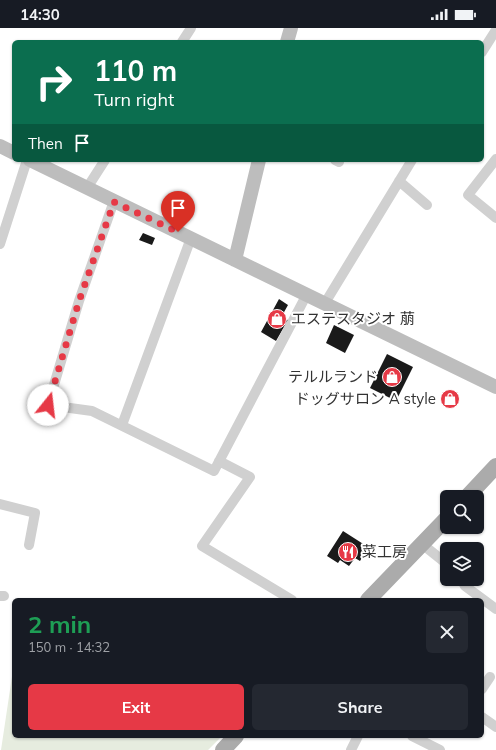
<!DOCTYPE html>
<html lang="en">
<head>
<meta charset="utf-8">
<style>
  :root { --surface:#171b24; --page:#242831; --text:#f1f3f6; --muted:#9ea1a6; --accent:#e63946 }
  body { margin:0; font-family:Mulish,"Noto Sans JP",sans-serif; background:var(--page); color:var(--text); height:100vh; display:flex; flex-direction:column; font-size:15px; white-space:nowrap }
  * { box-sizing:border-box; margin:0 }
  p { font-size:13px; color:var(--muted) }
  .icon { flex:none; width:22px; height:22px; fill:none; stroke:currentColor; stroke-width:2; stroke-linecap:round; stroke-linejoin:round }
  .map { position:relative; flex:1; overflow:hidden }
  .details { position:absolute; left:12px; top:570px; width:472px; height:140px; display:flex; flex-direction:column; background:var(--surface); border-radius:6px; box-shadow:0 1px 3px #0004 }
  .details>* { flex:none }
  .banner { position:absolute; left:12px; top:12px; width:472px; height:122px; border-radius:6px; box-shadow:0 1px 3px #0004; background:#0b6e4f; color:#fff; overflow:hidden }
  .fabs { position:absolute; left:440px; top:462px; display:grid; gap:8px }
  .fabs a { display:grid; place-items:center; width:44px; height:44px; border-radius:6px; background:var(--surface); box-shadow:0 1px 3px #0004; font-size:20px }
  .pin { position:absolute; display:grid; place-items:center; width:34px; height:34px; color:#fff; margin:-41px -17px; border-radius:50% 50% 50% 0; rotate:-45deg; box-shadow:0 0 4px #0007 }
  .pin .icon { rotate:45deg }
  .me { position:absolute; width:44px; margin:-22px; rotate:16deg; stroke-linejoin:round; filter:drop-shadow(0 0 3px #0008) }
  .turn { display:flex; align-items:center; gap:14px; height:84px; padding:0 16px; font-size:18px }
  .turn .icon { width:52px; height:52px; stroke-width:2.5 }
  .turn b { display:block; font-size:28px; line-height:34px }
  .then { display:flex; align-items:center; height:38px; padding:0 16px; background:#0003; gap:8px; font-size:15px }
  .round { display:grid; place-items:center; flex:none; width:42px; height:42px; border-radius:6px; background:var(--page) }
  .headline { display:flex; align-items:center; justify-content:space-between; height:68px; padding:0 16px }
  h1 { font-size:24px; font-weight:700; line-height:30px; color:#1e9e55 }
  .action { display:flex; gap:8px; margin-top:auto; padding:8px 16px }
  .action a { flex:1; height:46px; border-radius:6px; background:var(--accent); color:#fff; font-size:16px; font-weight:700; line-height:46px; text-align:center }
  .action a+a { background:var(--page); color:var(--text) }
  .status { display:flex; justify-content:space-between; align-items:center; height:28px; padding:0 20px; background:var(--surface); direction:ltr }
  .status svg { height:11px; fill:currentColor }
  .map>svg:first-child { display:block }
  .green { fill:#e6ecdf }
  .building { fill:#1a1a1a }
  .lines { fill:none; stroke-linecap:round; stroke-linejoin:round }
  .street { stroke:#d0d0d0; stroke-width:10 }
  .secondary { stroke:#bdbdbd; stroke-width:14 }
  .primary { stroke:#ababab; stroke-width:16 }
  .route { stroke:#e63946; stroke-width:7; stroke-dasharray:0 12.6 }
  .labels { text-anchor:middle; stroke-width:4; stroke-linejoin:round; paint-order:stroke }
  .poi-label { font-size:15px; fill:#333; stroke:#fff; text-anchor:start }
</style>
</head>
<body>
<div class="status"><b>14:30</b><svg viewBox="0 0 49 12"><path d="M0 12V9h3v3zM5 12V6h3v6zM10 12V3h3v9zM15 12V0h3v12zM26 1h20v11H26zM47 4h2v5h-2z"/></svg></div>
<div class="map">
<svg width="496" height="722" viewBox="0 0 496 722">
  <rect width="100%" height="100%" fill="#fff"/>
  <path class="green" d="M 14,635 L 14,708 L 222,708 L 208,722 L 1,722 Z"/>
  <path class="building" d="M 143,205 L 155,210 L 152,217 L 139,212 Z
    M 279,271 L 288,277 L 283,286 L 286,288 L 284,291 L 288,292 L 276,313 L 261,304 Z
    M 334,297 L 354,307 L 345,325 L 326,315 Z
    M 387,326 L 413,339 L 396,373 L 370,360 Z
    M 446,365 L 456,367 L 453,378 L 443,375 Z
    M 343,503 L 368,519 L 360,533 L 355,530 L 349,538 L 340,532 L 338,535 L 327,528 Z"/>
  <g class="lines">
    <path class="street" d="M 182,14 L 191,0
      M 482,24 L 496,2
      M 496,131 L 468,167 L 496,190
      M 335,132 L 339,134
      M 399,153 L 427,177
      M 87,160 L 105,132
      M 114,173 L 79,273 L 48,377 L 92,383 L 214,443 L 307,266
      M 0,216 L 27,132
      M 325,275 L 412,132
      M 122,397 L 191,210
      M 219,433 L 250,449 L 202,518 L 292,572
      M 0,476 L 35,485 L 29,517
      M 422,516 L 447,536
      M 461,551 L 465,558 L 496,581
      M 0,568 L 4,568
      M 482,661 L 490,649
      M 482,689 L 496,699
      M 412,708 L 440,722
      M 351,722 L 358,708"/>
    <path class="secondary" d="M 287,14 L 291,0
      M 0,118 L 14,125
      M 30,132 L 496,359
      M 235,232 L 259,132"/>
    <path class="primary" d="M 467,469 L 496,438
      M 368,572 L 447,490
      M 223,722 L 236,708"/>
  </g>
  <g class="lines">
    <path class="route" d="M 48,377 L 79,273 L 114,174 L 178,204"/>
  </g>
  <defs>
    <symbol id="shop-disc" viewBox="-11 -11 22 22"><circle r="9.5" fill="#e63946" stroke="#fff"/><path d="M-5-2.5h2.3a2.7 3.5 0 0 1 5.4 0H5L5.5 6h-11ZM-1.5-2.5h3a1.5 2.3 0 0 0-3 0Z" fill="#fff"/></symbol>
    <symbol id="restaurant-disc" viewBox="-11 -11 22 22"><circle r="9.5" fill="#e63946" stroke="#fff"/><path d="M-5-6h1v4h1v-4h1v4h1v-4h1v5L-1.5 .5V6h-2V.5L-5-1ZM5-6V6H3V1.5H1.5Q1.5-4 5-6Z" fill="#fff"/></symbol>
  </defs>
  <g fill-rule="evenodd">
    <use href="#shop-disc" x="266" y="280" width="22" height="22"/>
    <use href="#shop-disc" x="381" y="338" width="22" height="22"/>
    <use href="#shop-disc" x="439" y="360" width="22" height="22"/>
    <use href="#restaurant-disc" x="337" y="513" width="22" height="22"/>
  </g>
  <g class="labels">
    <g class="poi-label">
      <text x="291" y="296">エステスタジオ 萠</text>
      <text x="378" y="354" text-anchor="end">テルルランド</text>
      <text x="436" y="376" text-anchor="end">ドッグサロン A style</text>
      <text x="362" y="529">菜工房</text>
    </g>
  </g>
</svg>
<div class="fabs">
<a><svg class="icon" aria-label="search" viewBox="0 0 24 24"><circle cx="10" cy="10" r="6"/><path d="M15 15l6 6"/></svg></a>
<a><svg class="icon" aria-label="layers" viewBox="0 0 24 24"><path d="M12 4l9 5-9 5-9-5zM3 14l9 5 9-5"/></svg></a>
</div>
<div class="pin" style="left:178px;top:204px;background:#d93025"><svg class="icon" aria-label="arrive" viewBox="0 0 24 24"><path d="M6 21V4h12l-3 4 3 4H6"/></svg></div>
<svg class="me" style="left:48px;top:377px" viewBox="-20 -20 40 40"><circle r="19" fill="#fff"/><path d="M0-13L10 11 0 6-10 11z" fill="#e63946"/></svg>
<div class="banner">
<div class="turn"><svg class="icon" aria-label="right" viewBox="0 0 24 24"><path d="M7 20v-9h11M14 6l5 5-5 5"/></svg><div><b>110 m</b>Turn right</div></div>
<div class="then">Then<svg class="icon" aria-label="arrive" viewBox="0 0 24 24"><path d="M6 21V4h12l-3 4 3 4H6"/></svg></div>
</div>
<section class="details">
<div class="headline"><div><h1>2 min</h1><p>150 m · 14:32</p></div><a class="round"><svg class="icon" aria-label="close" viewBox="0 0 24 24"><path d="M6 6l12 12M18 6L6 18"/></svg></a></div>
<div class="action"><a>Exit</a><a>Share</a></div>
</section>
</div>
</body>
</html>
